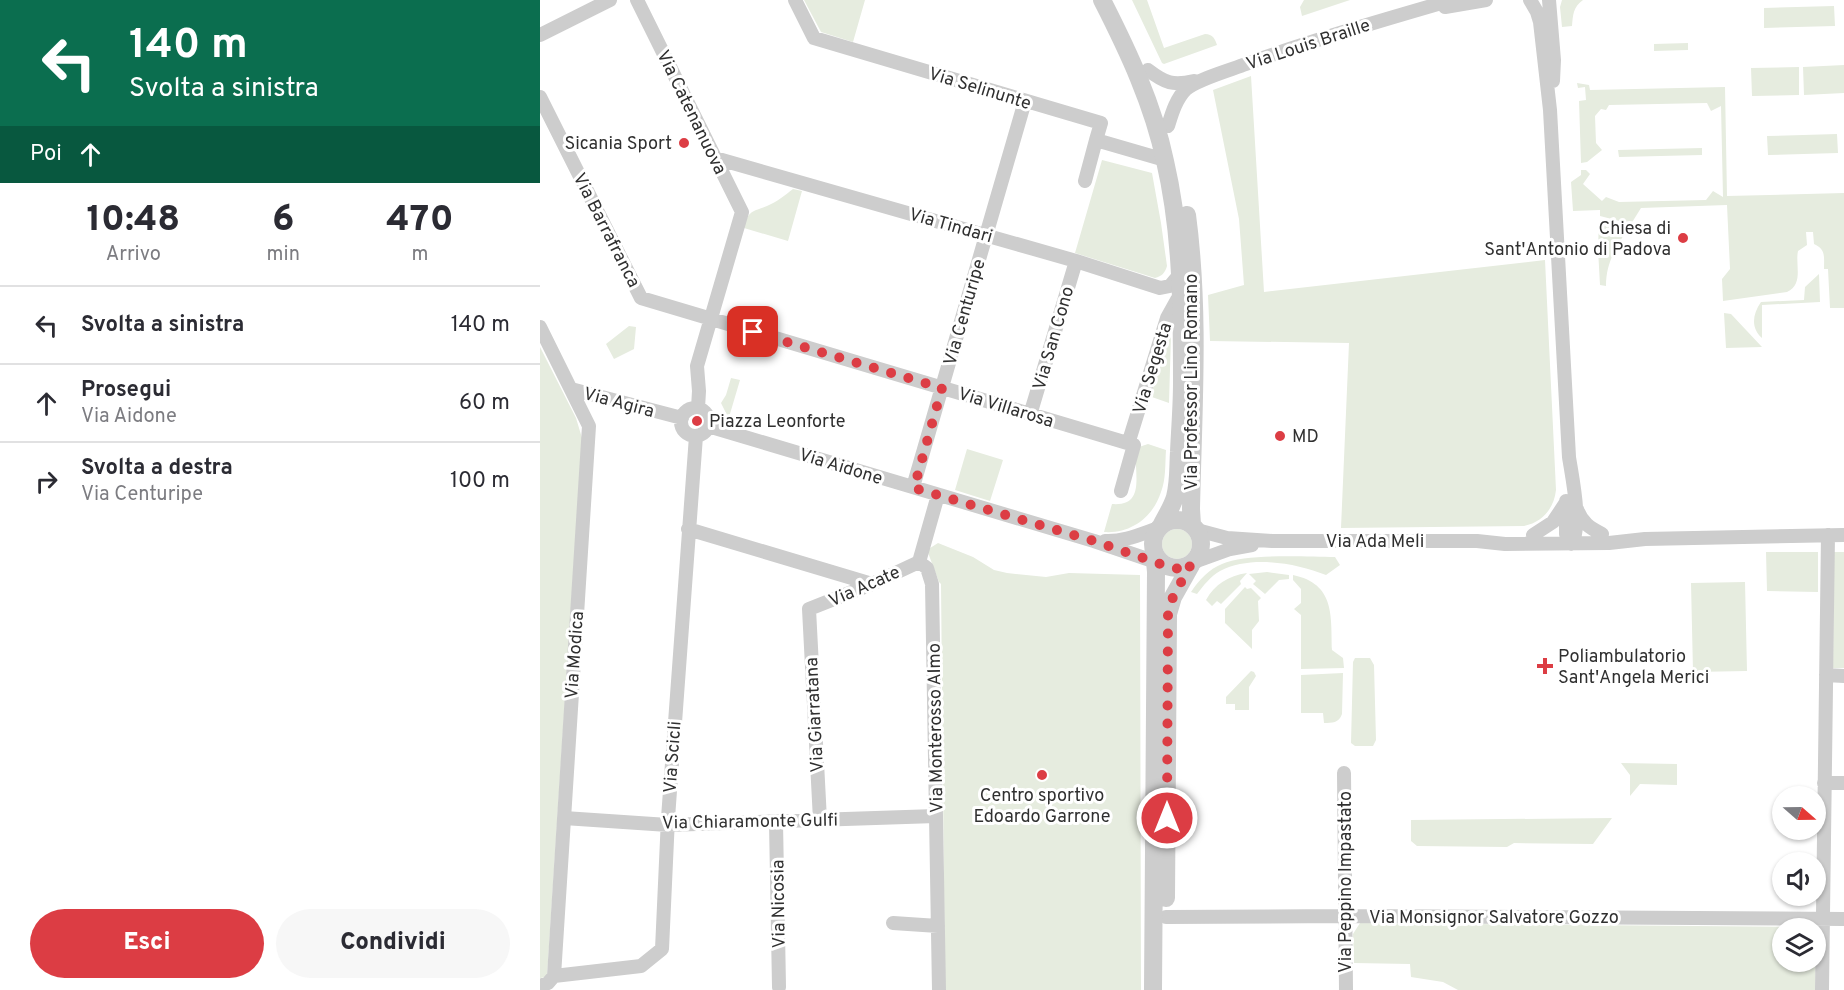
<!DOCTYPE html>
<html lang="it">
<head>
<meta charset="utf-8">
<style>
  :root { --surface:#fff; --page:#f7f7f7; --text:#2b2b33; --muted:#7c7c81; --line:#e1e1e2; --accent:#dc3d44 }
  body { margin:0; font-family:Overpass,sans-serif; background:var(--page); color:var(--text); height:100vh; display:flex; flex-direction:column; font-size:22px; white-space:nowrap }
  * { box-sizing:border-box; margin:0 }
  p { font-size:20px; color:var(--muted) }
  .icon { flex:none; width:33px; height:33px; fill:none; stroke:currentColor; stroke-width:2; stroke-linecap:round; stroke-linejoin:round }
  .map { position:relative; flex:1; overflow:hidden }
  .side { display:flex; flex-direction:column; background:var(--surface); width:540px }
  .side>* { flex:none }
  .guide { background:#0b6e4f; color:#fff; overflow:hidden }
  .needle { width:39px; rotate:110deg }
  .tools { position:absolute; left:1232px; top:786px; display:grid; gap:12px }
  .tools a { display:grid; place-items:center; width:54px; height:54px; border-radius:50%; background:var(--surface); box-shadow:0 2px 4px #0004; font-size:30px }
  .pin { position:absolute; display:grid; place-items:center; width:51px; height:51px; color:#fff; margin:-26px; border-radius:12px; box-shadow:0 3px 9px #0006 }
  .me { position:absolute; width:66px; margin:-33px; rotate:0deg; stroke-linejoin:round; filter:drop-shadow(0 0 4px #0008) }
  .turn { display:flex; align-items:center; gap:21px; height:126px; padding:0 30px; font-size:27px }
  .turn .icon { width:78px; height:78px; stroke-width:2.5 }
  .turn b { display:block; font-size:42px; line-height:51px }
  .then { display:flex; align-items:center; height:57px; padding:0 30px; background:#0003; gap:12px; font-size:22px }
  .eta { display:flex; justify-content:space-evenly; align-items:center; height:102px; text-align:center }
  .eta b { font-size:36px; font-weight:800; line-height:42px }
  .primary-button { display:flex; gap:12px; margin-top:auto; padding:12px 30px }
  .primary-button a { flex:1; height:69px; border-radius:36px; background:var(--accent); color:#fff; font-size:24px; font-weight:800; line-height:69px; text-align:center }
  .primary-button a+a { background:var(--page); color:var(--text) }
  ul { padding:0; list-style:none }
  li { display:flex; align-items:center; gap:18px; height:78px; padding:0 30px; border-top:2px solid var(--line) }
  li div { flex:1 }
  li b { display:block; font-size:22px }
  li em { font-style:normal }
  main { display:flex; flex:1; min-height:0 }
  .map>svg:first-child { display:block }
  .green { fill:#e6ecdf }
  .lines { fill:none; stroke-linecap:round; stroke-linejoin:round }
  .minor { stroke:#cdcdcd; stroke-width:14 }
  .tertiary { stroke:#cdcdcd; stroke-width:18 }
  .route { stroke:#dc3d44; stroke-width:10; stroke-dasharray:0 18 }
  .poi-dot { fill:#dc3d44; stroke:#fff; stroke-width:2 }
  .labels { text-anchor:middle; stroke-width:6; stroke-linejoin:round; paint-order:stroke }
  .street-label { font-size:18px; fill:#303030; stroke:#fff }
  .poi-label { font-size:18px; fill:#303030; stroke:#fff; text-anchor:start }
</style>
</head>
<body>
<main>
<section class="side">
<div class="guide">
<div class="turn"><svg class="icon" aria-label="left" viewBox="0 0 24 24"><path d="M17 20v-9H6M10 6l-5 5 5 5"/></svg><div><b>140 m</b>Svolta a sinistra</div></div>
<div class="then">Poi<svg class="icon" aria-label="ahead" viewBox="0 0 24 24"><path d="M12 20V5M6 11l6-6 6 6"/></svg></div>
</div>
<div class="eta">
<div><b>10:48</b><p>Arrivo</p></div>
<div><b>6</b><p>min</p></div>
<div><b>470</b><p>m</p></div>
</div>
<ul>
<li><svg class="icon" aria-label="left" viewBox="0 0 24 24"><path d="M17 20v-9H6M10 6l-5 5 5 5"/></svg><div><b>Svolta a sinistra</b></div><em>140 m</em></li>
<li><svg class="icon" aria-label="ahead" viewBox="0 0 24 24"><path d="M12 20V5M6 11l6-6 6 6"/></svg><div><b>Prosegui</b><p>Via Aidone</p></div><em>60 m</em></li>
<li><svg class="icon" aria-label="right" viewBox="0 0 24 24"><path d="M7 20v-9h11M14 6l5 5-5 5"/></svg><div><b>Svolta a destra</b><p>Via Centuripe</p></div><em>100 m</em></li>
</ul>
<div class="primary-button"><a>Esci</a><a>Condividi</a></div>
</section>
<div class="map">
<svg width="1304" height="990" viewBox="0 0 1304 990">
  <rect width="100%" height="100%" fill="#fff"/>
  <path class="green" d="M 264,0 L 325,0 L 313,42 L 281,32 Z
    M 592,0 L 607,0 L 624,48 L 665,34 C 673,34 675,39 677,45 L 624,64 L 622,63 Z
    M 764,0 L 810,0 L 762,16 L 760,7 Z
    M 1022,0 L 1043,0 C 1033,7 1033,15 1032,26 L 1022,27 L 1020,7 Z
    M 1294,6 L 1295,26 L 1224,28 L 1224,8 Z
    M 1148,43 L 1148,50 L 1114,51 L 1114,44 Z
    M 1304,65 L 1304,93 L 1264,95 L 1263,67 Z
    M 1259,67 L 1259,95 L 1212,96 L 1211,68 Z
    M 711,76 L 724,292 L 1005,260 L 1016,490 C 1014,508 1003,522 984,526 L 801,528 L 809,343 L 670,341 L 668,295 L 704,285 L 699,219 L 673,90 Z
    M 1037,83 L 1049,85 L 1050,90 L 1185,87 L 1187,196 L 1304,193 L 1304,308 L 1290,308 L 1288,269 L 1284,269 C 1284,257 1286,249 1274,244 L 1273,232 L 1266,232 L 1267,245 L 1258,251 C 1255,265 1264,284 1247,292 L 1183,301 L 1182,279 L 1190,269 L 1187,205 L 1101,208 L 1091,224 L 1060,216 L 1060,210 L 1033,211 L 1031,182 L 1041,175 L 1041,170 L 1046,170 L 1050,174 L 1043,184 L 1062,201 L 1066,197 L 1079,202 L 1166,200 L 1173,191 L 1183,197 L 1181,106 L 1171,111 L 1167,103 L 1069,105 L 1066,110 L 1061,109 L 1055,116 L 1056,143 L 1062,150 L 1047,162 L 1041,163 L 1039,101 L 1046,100 L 1045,87 L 1038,88 Z
    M 1297,134 L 1298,153 L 1228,155 L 1227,136 Z
    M 1162,148 L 1162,155 L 1079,157 L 1078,150 Z
    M 562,160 L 612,173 L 621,223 L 627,266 C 625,273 622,276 615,278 L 535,253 Z
    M 253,189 L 262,191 L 248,241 L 204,228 C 208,210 212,212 227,206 C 237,202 245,195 253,189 Z
    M 1059,221 L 1088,228 C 1076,248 1066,262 1066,286 L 1060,285 L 1058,249 Z
    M 1279,274 L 1280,302 L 1222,305 L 1222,338 C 1211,328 1212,315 1221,302 L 1264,300 L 1265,287 Z
    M 1184,313 L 1191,314 L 1222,347 L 1186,348 Z
    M 89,326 L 96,327 L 94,349 L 74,359 L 66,344 Z
    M 627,335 L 631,335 L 629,403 L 609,396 Z
    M 0,347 L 36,418 L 42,438 L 7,977 L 0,978 Z
    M 191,378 L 200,380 L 187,424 L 187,415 L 181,403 L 186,395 Z
    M 608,444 L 626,450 C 625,464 626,479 621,492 C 613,517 591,534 564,532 L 572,504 C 599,506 597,486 596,466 C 595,460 598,453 599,447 Z
    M 427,449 L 463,460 L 450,501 L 415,490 Z
    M622 544a15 15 0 1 1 30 0a15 15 0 1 1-30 0Z
    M 398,543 L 433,557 L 454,570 L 467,573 L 506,577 L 529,573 L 600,575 L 601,990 L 405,990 L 401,584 L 399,582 L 387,550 Z
    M 1226,552 L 1278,552 L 1278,592 L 1227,591 Z
    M 1294,552 L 1304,552 L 1304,668 L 1293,668 Z
    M 795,557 L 800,565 L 786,575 C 755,563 711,555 680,571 C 670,577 664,585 657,594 L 651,592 C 659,580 669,569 682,564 C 707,553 767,557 795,557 Z
    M 727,572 L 749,575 L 749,579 L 739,580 L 725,594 L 713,584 L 716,581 L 709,574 Z
    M 707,573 L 700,581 L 701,584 L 681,604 L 677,601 L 672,606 L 666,600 C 675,584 688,576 707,573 Z
    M 753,575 C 795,584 791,615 792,650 L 803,658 L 804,668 L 761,669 L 761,615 L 754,609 L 761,603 L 761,589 L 753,580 Z
    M 1205,582 L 1207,671 L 1153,672 L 1151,583 Z
    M 705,587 L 707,589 L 711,588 L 721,598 L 718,601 L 719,621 L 712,630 L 712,649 L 685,623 L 685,609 Z
    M 815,658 L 830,658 L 834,665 L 836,740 L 833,746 L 815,746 L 811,743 L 813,662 Z
    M 711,671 L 714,672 L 716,676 L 709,687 L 709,710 L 695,710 L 695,704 L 686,704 L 686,697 Z
    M 803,673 L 802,714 C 799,723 792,723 784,723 L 783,713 L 761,713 L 761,675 Z
    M 1081,763 L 1137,764 L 1137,785 L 1100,784 L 1090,796 L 1090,775 Z
    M 1072,818 L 1053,844 L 974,843 L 967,847 L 877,846 L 871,841 L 871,820 Z
    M 820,923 L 1273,927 L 1274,928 L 1242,928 L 1242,962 L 1275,962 L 1275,930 L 1276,930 L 1275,990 L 918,990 L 903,982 L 871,977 L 870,964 L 814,963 L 813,934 Z"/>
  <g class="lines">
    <path class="minor" d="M 97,0 L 202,212 L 157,366 L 159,391 L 158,408
      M 255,0 L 274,38 L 561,123 L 556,140 L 625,160
      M 990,0 L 997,12 L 1000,22 L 1010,110 L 1029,457 C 1032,477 1043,528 1031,544 L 1026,534 L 1026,501
      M 1009,0 L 1014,60 L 1013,81
      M 905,7 L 946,0
      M 0,35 L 70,0
      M 608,70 C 625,83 633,86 654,81
      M 0,97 L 101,298 L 594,445 L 581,491
      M 628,126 C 632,113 636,99 646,89 C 658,79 690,70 706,64 C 773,40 843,20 912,0
      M 175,158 L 536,261 L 620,288 L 630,286 L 640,274
      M 545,181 L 556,140
      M 0,327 L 49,426 L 14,976 L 8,983 L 0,986
      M 31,389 L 142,418
      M141 422a14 14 0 1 1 28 0a14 14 0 1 1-28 0Z
      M 490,415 L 536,261
      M 168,426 L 554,541 L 622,564
      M 588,444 L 627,318 L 637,300 L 641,296
      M 373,487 L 485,101
      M 1037,509 C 1042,523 1050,528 1062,534
      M 148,529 L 332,584
      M 657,530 L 687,538 L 732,541 L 937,541 L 965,544 L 1069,543 L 1105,539 L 1304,535
      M 993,535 L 1013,522 L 1025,504
      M 565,541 C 584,542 601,534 619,528
      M 379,562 L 387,568 L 392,584 L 399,990
      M 379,562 L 398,495
      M 654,562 L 690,549 L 712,545
      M 1286,675 L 1304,676
      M 804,773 L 806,990
      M 1284,783 L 1304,783
      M 24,818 L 128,825 L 396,816
      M 280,820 L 269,609 L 332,584 L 379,562
      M 236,822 L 239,987
      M 626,917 L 804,916 L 1304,919
      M 353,923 L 398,926
      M 14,976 L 101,966 L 122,949 L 128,818 L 156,436
      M 1282,990 L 1288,535"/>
    <path class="tertiary" d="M 562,0 C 588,51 613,104 625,161 C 642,234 642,309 642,383 C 642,406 640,429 639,452 C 638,467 639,482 635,497 C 632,507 626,516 621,526
      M 647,215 C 660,313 653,411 651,509 L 652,525
      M613 544a24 24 0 1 1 48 0a24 24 0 1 1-48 0Z
      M 626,898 L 628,614 L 633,597 L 651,565
      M 613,990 L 616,572 L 614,551"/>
  </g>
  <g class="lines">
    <path class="route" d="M 213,332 L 402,388 L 374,488 L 554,541 L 629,567 L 640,569 L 651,564 L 633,597 L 628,614 L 627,818"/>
  </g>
  <g class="poi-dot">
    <circle cx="144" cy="143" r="6"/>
    <circle cx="1143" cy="238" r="6"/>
    <circle cx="157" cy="421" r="6"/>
    <circle cx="740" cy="436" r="6"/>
    <path d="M1002 657h6v6h6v6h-6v6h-6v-6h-6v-6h6z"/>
    <circle cx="502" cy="775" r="6"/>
  </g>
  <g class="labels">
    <g class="street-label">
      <text transform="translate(768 44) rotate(-18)" y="6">Via Louis Braille</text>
      <text transform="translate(440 88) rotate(17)" y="6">Via Selinunte</text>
      <text transform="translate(152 112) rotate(64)" y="6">Via Catenanuova</text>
      <text transform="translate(411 225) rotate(16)" y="6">Via Tindari</text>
      <text transform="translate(67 230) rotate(63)" y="6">Via Barrafranca</text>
      <text transform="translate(424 312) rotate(-74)" y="6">Via Centuripe</text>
      <text transform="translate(513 338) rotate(-74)" y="6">Via San Cono</text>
      <text transform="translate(612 368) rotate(-73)" y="6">Via Segesta</text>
      <text transform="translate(651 382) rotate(-90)" y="6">Via Professor Lino Romano</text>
      <text transform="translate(79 402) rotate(15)" y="6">Via Agira</text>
      <text transform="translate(466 407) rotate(17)" y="6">Via Villarosa</text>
      <text transform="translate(301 466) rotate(17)" y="6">Via Aidone</text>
      <text x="835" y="547">Via Ada Meli</text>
      <text transform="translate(324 586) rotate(-24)" y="6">Via Acate</text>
      <text transform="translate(34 655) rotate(-86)" y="6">Via Modica</text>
      <text transform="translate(274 715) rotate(-93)" y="6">Via Giarratana</text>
      <text transform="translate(395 728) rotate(-91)" y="6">Via Monterosso Almo</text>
      <text transform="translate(132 757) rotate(-86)" y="6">Via Scicli</text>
      <text transform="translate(210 821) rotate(-1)" y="6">Via Chiaramonte Gulfi</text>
      <text transform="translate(805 882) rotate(-90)" y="6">Via Peppino Impastato</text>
      <text transform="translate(238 904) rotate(-91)" y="6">Via Nicosia</text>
      <text x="954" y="923">Via Monsignor Salvatore Gozzo</text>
    </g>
    <g class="poi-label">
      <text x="132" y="149" text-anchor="end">Sicania Sport</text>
      <text x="1131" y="234" text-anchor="end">Chiesa di<tspan x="1131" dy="21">Sant'Antonio di Padova</tspan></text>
      <text x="169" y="427">Piazza Leonforte</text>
      <text x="752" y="442">MD</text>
      <text x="1018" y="662">Poliambulatorio<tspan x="1018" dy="21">Sant'Angela Merici</tspan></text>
      <text x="502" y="801" text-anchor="middle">Centro sportivo<tspan x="502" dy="21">Edoardo Garrone</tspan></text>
    </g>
  </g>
</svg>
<div class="tools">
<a><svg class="needle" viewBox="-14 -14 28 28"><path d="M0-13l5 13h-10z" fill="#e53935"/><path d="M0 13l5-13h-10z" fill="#7c7c81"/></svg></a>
<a><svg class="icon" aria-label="sound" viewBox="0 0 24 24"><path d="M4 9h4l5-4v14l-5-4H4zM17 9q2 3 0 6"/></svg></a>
<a><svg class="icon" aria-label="layers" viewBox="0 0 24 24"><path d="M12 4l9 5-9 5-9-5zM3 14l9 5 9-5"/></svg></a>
</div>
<div class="pin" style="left:213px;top:332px;background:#d93025"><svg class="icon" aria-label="arrive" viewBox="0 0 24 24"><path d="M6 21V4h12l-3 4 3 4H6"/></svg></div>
<svg class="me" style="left:627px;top:818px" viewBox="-20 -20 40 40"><circle r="17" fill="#dc3d44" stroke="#fff" stroke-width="3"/><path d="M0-11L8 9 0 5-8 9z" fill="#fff"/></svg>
</div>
</main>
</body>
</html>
